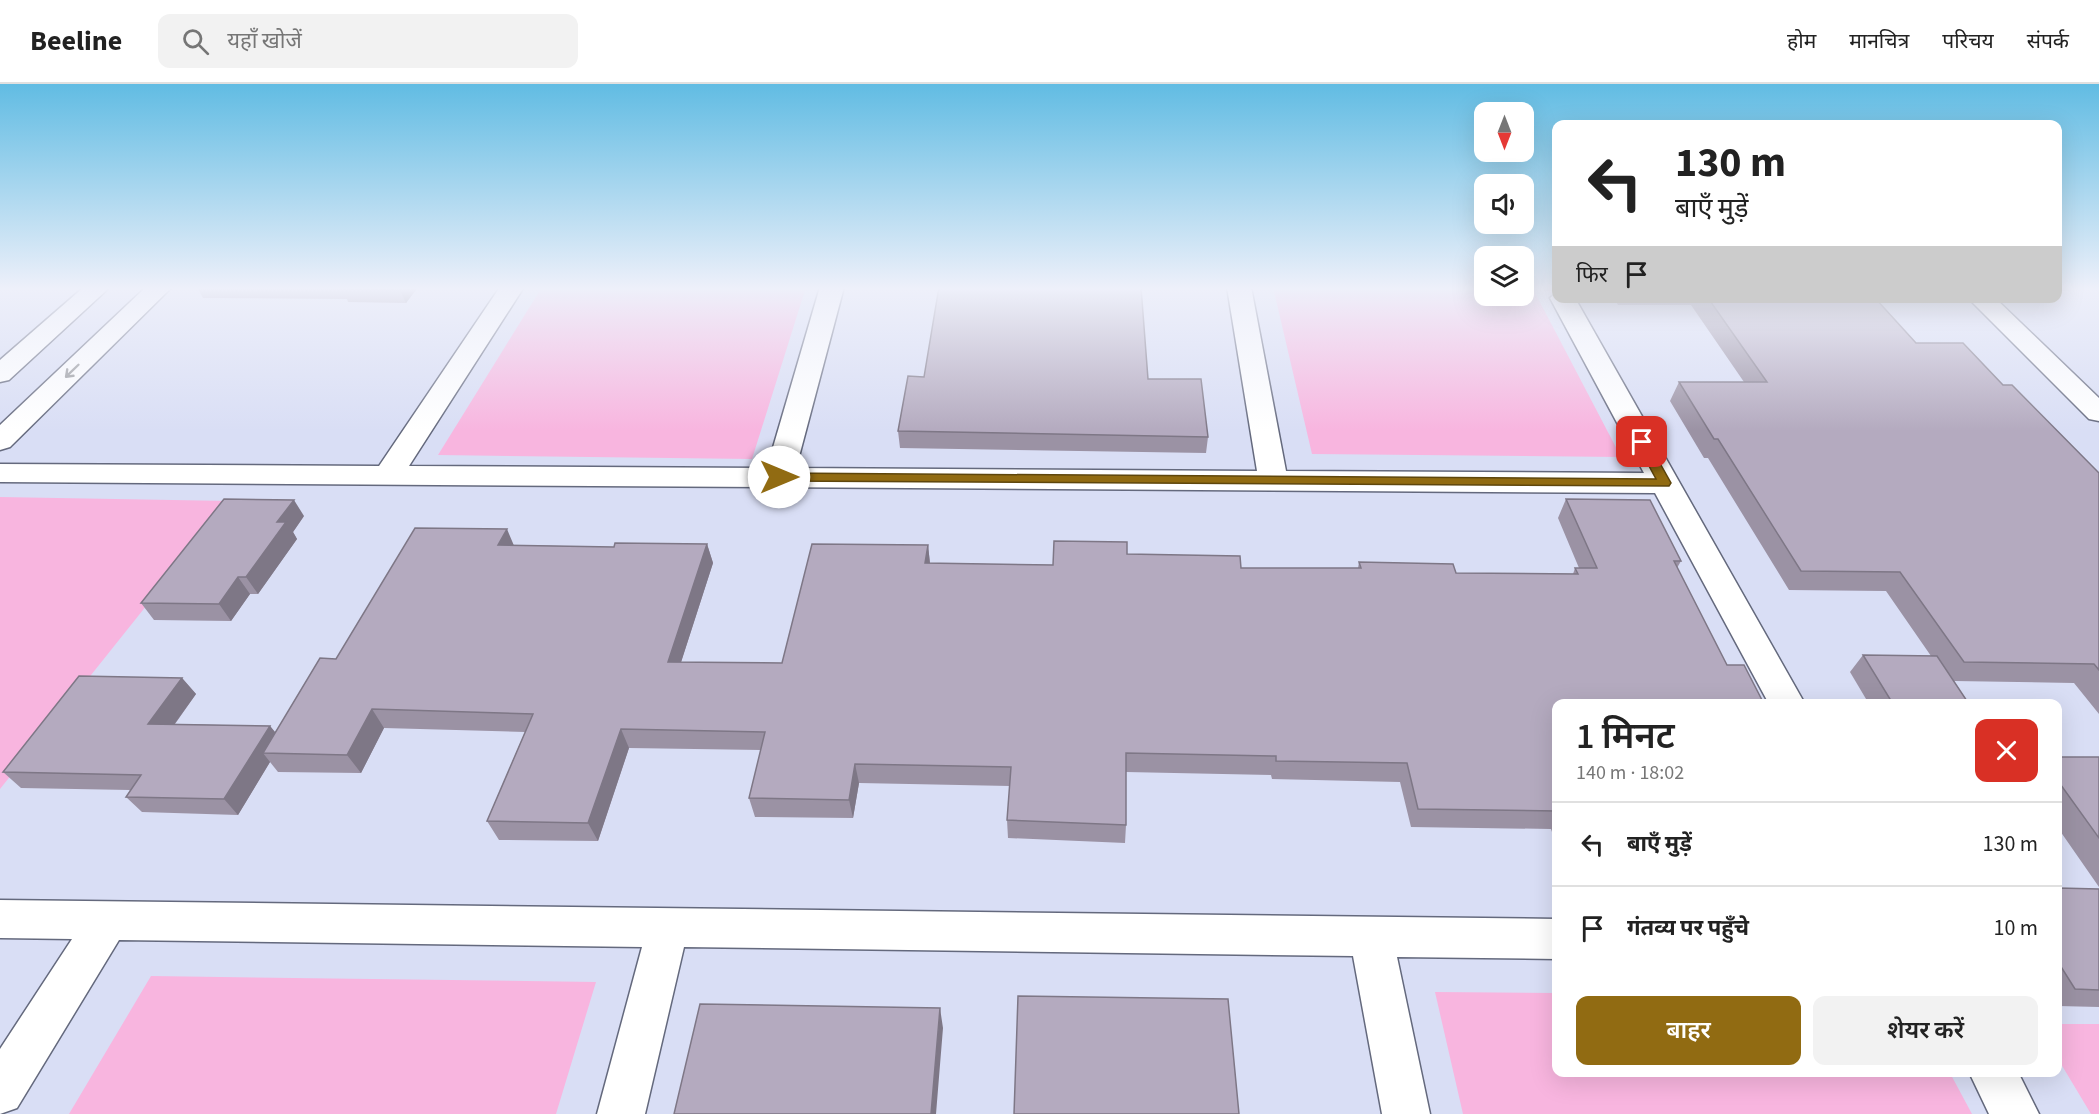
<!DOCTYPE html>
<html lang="hi">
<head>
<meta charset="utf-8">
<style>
  :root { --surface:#fff; --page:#f2f2f2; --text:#222; --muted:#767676; --line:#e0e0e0; --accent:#916b12 }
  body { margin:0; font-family:"Source Sans 3","Noto Sans Devanagari",sans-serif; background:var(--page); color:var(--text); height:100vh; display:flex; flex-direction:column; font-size:22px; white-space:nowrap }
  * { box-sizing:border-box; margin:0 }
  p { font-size:20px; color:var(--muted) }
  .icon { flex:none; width:33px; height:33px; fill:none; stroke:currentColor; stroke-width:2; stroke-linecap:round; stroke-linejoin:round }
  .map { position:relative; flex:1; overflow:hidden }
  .details { position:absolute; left:1552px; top:615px; width:510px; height:378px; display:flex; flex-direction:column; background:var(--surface); border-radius:12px; box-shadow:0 6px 24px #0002 }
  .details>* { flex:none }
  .hud { position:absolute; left:1552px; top:36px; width:510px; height:183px; border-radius:12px; box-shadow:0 6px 24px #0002; background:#fff; color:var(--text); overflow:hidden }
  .needle { width:39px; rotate:180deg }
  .controls { position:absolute; left:1474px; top:18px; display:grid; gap:12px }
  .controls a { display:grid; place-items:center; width:60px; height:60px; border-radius:12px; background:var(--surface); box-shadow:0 6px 24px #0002; font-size:30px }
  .pin { position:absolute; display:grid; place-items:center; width:51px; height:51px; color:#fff; margin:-26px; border-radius:12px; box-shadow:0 3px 9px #0006 }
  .me { position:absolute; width:66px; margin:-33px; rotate:90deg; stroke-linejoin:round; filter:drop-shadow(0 0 4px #0008) }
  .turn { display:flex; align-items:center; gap:21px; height:126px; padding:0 24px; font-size:27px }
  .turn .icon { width:78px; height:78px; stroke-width:2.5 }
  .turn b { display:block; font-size:42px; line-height:51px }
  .then { display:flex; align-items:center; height:57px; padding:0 24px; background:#0003; gap:12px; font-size:22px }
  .round { display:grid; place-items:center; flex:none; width:63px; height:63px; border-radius:12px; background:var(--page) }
  .head { display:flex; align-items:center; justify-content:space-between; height:102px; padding:0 24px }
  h1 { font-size:36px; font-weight:600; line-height:45px }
  .action { display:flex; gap:12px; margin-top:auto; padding:12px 24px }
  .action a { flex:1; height:69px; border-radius:12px; background:var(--accent); color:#fff; font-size:24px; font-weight:600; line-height:69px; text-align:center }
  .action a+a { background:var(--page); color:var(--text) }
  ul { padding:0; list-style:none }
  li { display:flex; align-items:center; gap:18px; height:84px; padding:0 24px; border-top:2px solid var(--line) }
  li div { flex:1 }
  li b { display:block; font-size:22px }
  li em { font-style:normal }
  header { display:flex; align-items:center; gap:36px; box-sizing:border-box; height:84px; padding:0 30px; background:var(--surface); border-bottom:2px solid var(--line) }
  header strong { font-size:28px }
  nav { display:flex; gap:33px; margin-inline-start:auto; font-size:21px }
  .search { width:420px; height:54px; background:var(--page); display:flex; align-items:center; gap:15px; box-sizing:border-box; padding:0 21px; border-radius:12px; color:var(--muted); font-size:22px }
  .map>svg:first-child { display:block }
  .green { fill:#f8b5df }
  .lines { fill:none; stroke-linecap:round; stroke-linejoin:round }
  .minor-casing { stroke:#64697d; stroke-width:3 }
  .tertiary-casing { stroke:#64697d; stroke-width:3 }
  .minor { fill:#fff; fill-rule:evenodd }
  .tertiary { fill:#fff; fill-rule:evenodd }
  .wall { fill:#9b92a4 }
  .shaded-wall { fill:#7e7786 }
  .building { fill:#b4aabf; stroke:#7e7786; stroke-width:1.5 }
  .oneway { stroke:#96979a }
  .route { fill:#916b12; stroke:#5e460c; stroke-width:1.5 }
</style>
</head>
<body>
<header>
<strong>Beeline</strong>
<div class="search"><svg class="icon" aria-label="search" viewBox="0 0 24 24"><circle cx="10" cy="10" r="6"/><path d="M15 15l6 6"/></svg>यहाँ खोजें</div>
<nav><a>होम</a><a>मानचित्र</a><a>परिचय</a><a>संपर्क</a></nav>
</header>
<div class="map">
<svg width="2099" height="1030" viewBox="0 0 2099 1030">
  <rect width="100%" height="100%" fill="#d9def5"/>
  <path class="green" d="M 542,203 L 806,203 L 752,375 L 438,371 Z
    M 1273,203 L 1485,203 L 1485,212 L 1524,212 L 1524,203 L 1532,203 L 1621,373 L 1312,370 Z
    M 0,413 L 230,417 L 0,705 Z
    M 151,892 L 596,898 L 556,1030 L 69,1030 Z
    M 1435,908 L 1557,909 L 1557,988 L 1950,989 L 1972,1030 L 1463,1030 Z
    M 2058,940 L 2099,940 L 2099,1030 L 2091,1030 L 2058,975 Z"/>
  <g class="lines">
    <defs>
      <path id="minor" d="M 500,203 L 524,203 L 409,382 L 767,384 L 820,203 L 844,203 L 796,384 L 1257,387 L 1227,203 L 1251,203 L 1286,387 L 1644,389 L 1550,214 L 1557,208 L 1557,214 L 1575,214 L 1805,620 L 1769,620 L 1655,409 L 0,398 L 0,380 L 379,382 Z
        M 1968,214 L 1995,214 L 2099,314 L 2099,337 L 2089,335 Z
        M 0,816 L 1557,835 L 1557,875 L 1397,873 L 1430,1030 L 1382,1030 L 1353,872 L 684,863 L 645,1030 L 597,1030 L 642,863 L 119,856 L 17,1024 L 0,1030 L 0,965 L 72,855 L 0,854 Z
        M 1969,988 L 2018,988 L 2039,1030 L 1989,1030 Z"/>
      <path id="tertiary" d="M 84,203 L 110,203 L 9,296 L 0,298 L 0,276 Z
        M 146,203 L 172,203 L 10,363 L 0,366 L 0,341 Z"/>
    </defs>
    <use href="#minor" class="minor-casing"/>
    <use href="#tertiary" class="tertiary-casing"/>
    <use href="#minor" class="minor"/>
    <use href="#tertiary" class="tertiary"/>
  </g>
  <path class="wall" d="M 197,203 L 418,203 L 406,219 L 348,218 L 347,215 L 203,214 Z
    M 1614,214 L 1875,214 L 1916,259 L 2003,301 L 2099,389 L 2099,630 L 2074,599 L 1954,597 L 1969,620 L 1869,620 L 1850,588 L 1863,571 L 1931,572 L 1886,507 L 1789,506 L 1708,374 L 1704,374 L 1670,317 L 1679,298 L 1744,298 L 1691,221 L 1618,221 Z
    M 1148,295 L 1208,353 L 1206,369 L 900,364 L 898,347 Z
    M 1566,415 L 1681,477 L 1677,484 L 1557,620 L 1557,757 L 1555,757 L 1551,745 L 1411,743 L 1400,698 L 1272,695 L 1271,691 L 1126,688 L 1126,741 L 1125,759 L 1008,754 L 1007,736 L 1010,702 L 859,699 L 853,734 L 755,733 L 749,714 L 761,666 L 629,664 L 598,757 L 499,756 L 487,737 L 525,648 L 384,644 L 361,689 L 278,688 L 270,678 L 238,731 L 142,728 L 126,713 L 130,706 L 21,704 L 3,688 L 182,594 L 196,610 L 175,640 L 270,642 L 275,648 L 336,575 L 514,461 L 614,463 L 707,460 L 713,479 L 681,578 L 782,579 L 928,461 L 930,479 L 1053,481 L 1127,470 L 1241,484 L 1358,484 L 1359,478 L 1456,489 L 1573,490 L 1575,484 L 1579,484 L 1558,434 Z
    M 304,432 L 293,448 L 297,455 L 258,510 L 250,510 L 231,537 L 154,536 L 141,519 Z
    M 2058,673 L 2099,673 L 2099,803 L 2058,744 Z
    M 2058,804 L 2099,805 L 2099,923 L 2058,922 Z"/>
  <path class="shaded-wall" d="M 402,203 L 418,203 L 406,219 L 400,206 Z
    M 294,416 L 304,432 L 293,448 L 297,455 L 258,510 L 246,493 L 277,438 Z
    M 507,445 L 515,464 L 498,461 Z
    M 707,460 L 713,479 L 675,597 L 668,578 Z
    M 928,461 L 930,480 L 925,479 Z
    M 238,493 L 250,510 L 231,537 L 219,520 Z
    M 182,594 L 196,610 L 163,656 L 148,640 Z
    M 372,625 L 384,644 L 361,689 L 347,671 Z
    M 270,642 L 283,658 L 263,669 L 270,678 L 238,731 L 224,715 Z
    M 621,645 L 629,664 L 598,757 L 588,739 Z
    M 855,680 L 859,699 L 853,734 L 849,716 Z
    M 940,924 L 943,944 L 936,1030 L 931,1030 Z"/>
  <path class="building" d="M 343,203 L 402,203 L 400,206 L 341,205 Z
    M 939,203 L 1141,203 L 1148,295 L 1201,295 L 1208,353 L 898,347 L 908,292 L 924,293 Z
    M 1708,214 L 1875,214 L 1916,259 L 1963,259 L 2003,301 L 2012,301 L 2099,389 L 2099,586 L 2094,580 L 1964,578 L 1900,488 L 1801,487 L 1718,355 L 1714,355 L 1679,298 L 1767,298 Z
    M 224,415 L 294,416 L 277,438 L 286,438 L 246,493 L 238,493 L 219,520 L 141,519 Z
    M 1566,415 L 1650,416 L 1681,477 L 1674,477 L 1727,581 L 1744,581 L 1764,620 L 1557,620 L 1557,727 L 1418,725 L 1407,679 L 1276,677 L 1276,672 L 1126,669 L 1126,741 L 1007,736 L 1011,683 L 855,680 L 849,716 L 749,714 L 765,648 L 621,645 L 588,739 L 487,737 L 533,630 L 372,625 L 347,671 L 263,669 L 320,574 L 336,575 L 415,444 L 507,445 L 498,461 L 614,463 L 615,459 L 707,460 L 668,578 L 782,579 L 812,460 L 928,461 L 925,479 L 1053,481 L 1054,457 L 1127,458 L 1127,470 L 1240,472 L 1241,484 L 1361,484 L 1359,478 L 1453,480 L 1456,489 L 1578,490 L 1575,484 L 1597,484 Z
    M 1863,571 L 1937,572 L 1969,620 L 1893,620 Z
    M 79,592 L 182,594 L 148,640 L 270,642 L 224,715 L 126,713 L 141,691 L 3,688 Z
    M 2058,673 L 2099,673 L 2099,754 L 2058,697 Z
    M 2058,804 L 2099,805 L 2099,906 L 2075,905 L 2058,878 Z
    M 1018,912 L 1228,915 L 1239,1030 L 1014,1030 Z
    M 700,920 L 940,924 L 931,1030 L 674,1030 Z"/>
  <defs><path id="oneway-shaft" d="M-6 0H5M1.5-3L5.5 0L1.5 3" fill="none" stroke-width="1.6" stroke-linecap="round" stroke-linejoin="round" transform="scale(1.5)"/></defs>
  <use class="oneway" href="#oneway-shaft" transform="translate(72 287) rotate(136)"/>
  <linearGradient id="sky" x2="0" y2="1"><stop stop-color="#61bce3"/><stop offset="0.59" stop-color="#eef0fa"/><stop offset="1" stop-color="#eef0fa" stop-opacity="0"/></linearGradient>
  <rect width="2099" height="347" fill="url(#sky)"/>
  <path class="route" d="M 1642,354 L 1648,358 L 1671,399 L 1669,402 L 779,397 L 773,393 L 779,389 L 1656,395 L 1636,358 Z"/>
</svg>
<div class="controls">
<a><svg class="needle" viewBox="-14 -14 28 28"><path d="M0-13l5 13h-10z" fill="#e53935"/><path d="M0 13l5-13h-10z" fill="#767676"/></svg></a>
<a><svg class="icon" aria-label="sound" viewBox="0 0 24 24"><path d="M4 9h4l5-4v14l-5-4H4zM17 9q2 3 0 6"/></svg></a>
<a><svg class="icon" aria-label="layers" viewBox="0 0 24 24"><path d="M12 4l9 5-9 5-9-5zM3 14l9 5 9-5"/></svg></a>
</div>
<div class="pin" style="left:1642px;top:358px;background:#d93025"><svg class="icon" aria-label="arrive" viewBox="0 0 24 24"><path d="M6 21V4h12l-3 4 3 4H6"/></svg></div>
<svg class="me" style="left:779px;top:393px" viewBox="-20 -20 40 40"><circle r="19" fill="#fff"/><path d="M0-13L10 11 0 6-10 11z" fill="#916b12"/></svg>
<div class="hud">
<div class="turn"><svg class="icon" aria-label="left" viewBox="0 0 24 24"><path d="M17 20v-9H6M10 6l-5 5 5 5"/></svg><div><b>130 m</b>बाएँ मुड़ें</div></div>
<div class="then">फिर<svg class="icon" aria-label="arrive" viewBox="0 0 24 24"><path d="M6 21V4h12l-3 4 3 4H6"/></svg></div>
</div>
<section class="details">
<div class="head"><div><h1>1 मिनट</h1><p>140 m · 18:02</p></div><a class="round" style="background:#d93025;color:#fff"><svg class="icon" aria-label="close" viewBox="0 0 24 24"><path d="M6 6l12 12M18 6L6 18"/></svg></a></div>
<ul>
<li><svg class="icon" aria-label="left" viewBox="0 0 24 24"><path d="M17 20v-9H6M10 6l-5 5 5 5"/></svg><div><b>बाएँ मुड़ें</b></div><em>130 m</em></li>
<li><svg class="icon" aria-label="arrive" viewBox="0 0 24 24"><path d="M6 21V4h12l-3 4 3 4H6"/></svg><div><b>गंतव्य पर पहुँचे</b></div><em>10 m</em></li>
</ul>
<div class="action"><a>बाहर</a><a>शेयर करें</a></div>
</section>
</div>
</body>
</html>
